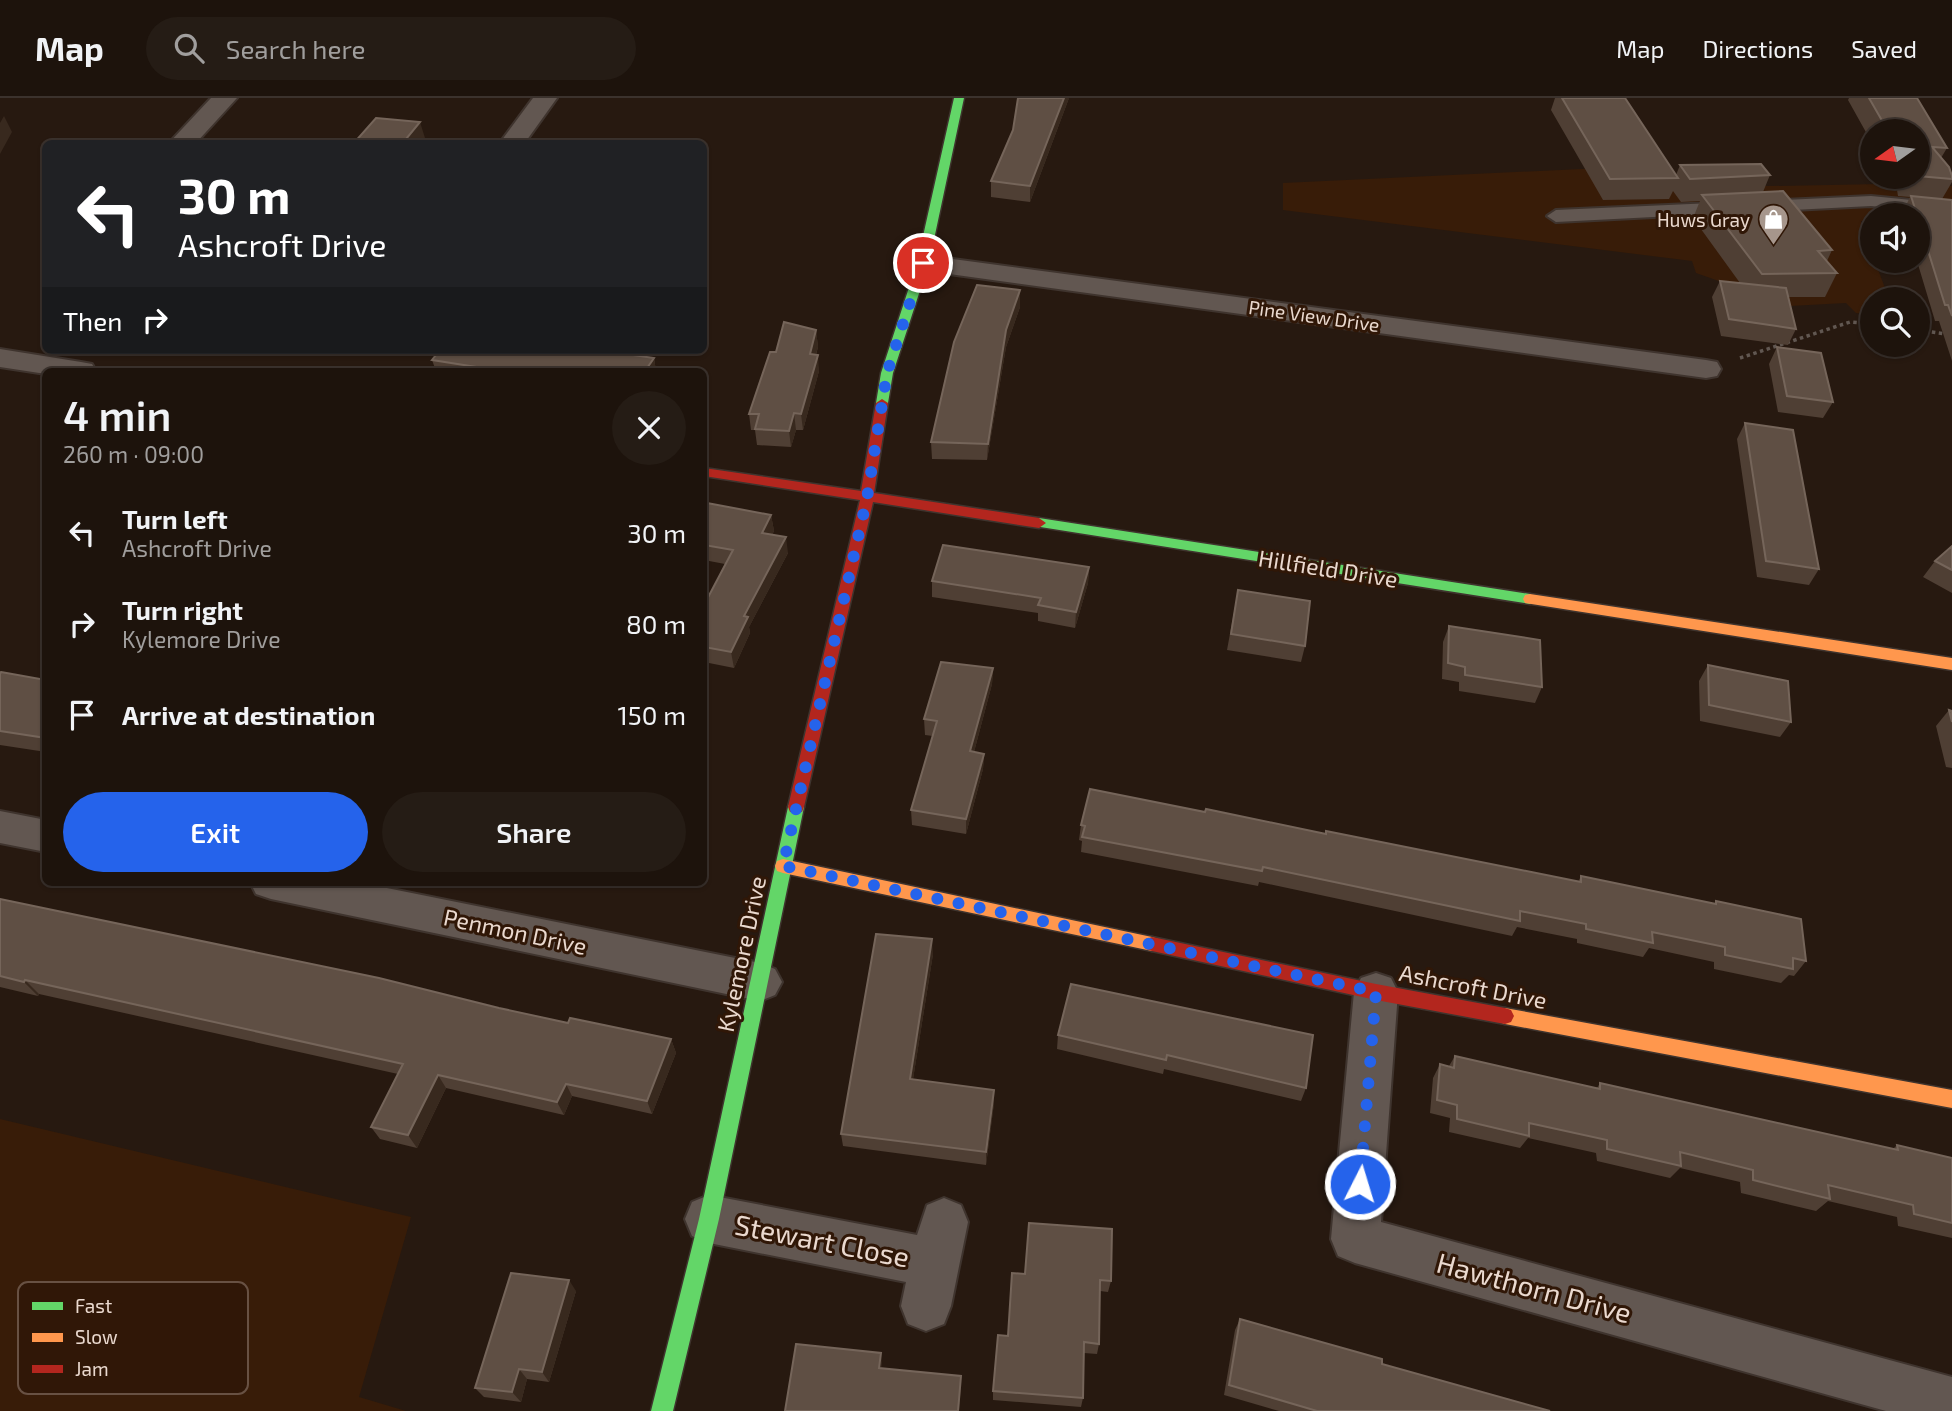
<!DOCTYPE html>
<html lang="en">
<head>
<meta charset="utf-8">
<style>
  :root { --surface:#1d130c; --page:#251c15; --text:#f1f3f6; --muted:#a09e9d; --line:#3b322d; --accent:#2563eb }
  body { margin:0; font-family:"Exo 2",sans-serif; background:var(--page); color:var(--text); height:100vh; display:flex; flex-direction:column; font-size:26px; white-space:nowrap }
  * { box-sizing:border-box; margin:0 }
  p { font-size:23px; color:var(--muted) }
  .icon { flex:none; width:38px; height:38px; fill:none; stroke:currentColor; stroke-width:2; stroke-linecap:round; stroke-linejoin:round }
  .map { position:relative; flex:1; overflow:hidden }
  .panel { position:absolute; left:42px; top:270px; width:665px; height:518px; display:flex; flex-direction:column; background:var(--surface); border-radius:10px; box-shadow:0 2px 5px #0004,0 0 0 2px var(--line) }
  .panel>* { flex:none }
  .banner { position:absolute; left:42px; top:42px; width:665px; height:214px; border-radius:10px; box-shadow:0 2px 5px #0004,0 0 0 2px var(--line); background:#202124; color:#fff; overflow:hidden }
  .needle { width:46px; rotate:256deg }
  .tools { position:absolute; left:1860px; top:21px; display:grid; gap:14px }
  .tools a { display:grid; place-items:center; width:70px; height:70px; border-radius:50%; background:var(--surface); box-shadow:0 2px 5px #0004,0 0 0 2px var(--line); font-size:35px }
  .pin { position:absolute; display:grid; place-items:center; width:60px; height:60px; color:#fff; margin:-30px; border:4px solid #fff; border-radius:50%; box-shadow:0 2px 7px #0007 }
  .me { position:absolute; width:77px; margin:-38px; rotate:5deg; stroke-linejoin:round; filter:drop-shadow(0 0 5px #0008) }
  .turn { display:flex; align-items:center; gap:24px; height:147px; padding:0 21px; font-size:32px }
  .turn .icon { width:91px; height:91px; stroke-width:2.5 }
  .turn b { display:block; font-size:49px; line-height:60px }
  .then { display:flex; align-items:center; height:66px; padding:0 21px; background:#0003; gap:14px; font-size:26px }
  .round { display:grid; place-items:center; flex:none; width:74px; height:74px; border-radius:37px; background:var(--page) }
  .head { display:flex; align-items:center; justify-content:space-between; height:119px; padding:0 21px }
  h1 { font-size:42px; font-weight:600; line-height:52px }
  .primary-button { display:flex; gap:14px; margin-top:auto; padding:14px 21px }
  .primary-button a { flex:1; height:80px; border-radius:42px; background:var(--accent); color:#fff; font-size:28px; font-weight:600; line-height:80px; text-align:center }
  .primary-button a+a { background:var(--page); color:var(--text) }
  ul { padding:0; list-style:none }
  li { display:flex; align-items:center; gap:21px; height:91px; padding:0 21px }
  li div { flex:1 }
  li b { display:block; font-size:26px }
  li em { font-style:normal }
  header { display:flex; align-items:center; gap:42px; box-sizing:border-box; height:98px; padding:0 35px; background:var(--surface); border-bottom:2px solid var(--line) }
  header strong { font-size:33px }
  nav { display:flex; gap:38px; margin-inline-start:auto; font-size:24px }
  .search { width:490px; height:63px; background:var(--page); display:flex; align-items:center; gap:18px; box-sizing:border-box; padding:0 24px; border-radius:38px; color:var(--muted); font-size:26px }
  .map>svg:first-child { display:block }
  .built { fill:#381c08 }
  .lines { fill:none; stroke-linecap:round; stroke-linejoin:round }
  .lane-casing { stroke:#3f342e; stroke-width:4 }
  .street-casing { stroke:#3f342e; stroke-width:4 }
  .fast-casing { stroke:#3f342e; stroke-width:3 }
  .slow-casing { stroke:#3f342e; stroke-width:3 }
  .jam-casing { stroke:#3f342e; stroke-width:3 }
  .path { stroke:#615751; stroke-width:3.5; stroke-dasharray:3.5 3.5; stroke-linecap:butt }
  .lane { fill:#625751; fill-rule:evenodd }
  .street { fill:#625751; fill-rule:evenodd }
  .fast { fill:#63d668; fill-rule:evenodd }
  .slow { fill:#ff974d; fill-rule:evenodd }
  .jam { fill:#b3261e; fill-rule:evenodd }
  .wall { fill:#4f3f34 }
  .shaded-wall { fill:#38291e }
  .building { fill:#5f4f44; stroke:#75655a; stroke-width:2 }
  .route { stroke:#2563eb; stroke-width:12; stroke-dasharray:0 21.6 }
  .labels { text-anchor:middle; stroke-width:6; stroke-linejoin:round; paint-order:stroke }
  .far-poi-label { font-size:19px; fill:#ead9cf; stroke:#301707; text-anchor:end }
  .far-street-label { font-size:19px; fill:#ead9cf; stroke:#301707 }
  .street-label { font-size:23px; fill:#ead9cf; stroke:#301707 }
  .near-street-label { font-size:28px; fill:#ead9cf; stroke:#301707 }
  .key { fill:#301707; stroke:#685143; stroke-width:2 }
  .key-label { font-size:19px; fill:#ead9cf }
</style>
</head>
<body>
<header>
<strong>Map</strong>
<div class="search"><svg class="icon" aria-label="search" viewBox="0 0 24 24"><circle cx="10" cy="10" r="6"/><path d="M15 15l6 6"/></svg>Search here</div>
<nav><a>Map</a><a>Directions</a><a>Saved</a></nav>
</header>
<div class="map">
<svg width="1952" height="1313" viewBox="0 0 1952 1313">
  <rect width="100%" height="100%" fill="#271910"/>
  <path class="built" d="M 1645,68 L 1663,90 L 1934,85 L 1952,88 L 1952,134 L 1918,117 L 1872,117 L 1872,124 L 1861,123 L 1872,163 L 1875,163 L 1889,201 L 1872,201 L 1872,217 L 1856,215 L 1846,205 L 1790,208 L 1696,175 L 1692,163 L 1283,112 L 1283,85 Z
    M 0,1021 L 411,1119 L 359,1299 L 406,1313 L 0,1313 Z"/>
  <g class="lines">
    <defs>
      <path id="lane" d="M 1871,98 L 1952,106 L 1952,116 L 1871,108 L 1556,124 L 1547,118 L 1556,112 Z"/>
      <path id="street" d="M 211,0 L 237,0 L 195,46 L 168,46 Z
        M 533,0 L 557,0 L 524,46 L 499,46 Z
        M 923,157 L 1706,262 L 1717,264 L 1721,271 L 1717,278 L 1706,280 L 913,171 L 909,165 L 913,159 Z
        M 0,251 L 81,264 L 92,266 L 96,273 L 46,273 L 46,276 L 0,269 Z
        M 0,713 L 46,722 L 46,754 L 0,745 Z
        M 250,784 L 357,784 L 760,865 L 775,871 L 782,884 L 775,897 L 760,903 L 271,801 L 256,796 Z
        M 1376,875 L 1391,880 L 1398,894 L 1381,1124 L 1952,1279 L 1952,1313 L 1886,1313 L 1355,1165 L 1338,1158 L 1331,1141 L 1354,894 L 1361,880 Z
        M 709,1097 L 917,1137 L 927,1107 L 944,1100 L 961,1107 L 968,1124 L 951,1208 L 944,1226 L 926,1233 L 908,1226 L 901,1208 L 906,1184 L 709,1145 L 692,1138 L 685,1121 L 692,1104 Z"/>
      <path id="fast" d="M 954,0 L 964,0 L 929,165 L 893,275 L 888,305 L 882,309 L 876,305 L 881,275 L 917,165 Z
        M 1039,420 L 1530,496 L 1537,501 L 1530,506 L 1034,428 L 1032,425 Z
        M 796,703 L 802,704 L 804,709 L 719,1121 L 673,1313 L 651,1313 L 699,1121 L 788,709 L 790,704 Z"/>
      <path id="slow" d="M 1530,496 L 1952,560 L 1952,572 L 1525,505 L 1523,501 L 1525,497 Z
        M 783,761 L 1152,839 L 1158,841 L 1161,846 L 1158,851 L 1152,853 L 783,775 L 777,773 L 775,768 L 777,763 Z
        M 1505,910 L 1952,992 L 1952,1010 L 1505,926 L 1499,924 L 1496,918 L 1499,912 Z"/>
      <path id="jam" d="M 882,301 L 888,305 L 874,395 L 1039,420 L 1046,425 L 1039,430 L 873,404 L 804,709 L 802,714 L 790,714 L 788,709 L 860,402 L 704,378 L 704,370 L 861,393 L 876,305 Z
        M 1152,839 L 1376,886 L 1505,910 L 1511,912 L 1514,918 L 1511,924 L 1505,926 L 1376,902 L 1152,853 L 1146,851 L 1143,846 L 1146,841 Z"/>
    </defs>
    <use href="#lane" class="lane-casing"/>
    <use href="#street" class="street-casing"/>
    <use href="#fast" class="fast-casing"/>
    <use href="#slow" class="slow-casing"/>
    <use href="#jam" class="jam-casing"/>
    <path class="path" d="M 1918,232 L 1952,237
      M 1740,260 L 1850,224 L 1872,226"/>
    <use href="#lane" class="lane"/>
    <use href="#street" class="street"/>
    <use href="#fast" class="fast"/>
    <use href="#slow" class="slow"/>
    <use href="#jam" class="jam"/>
  </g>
  <path class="wall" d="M 1069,0 L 1030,104 L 991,99 L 991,83 Z
    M 1555,0 L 1625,0 L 1676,77 L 1680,67 L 1770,77 L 1763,94 L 1832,152 L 1827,163 L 1837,175 L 1825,199 L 1788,199 L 1796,231 L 1788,247 L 1721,238 L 1712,199 L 1720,183 L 1740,185 L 1693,120 L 1700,103 L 1681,104 L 1673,93 L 1669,101 L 1603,102 L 1551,12 Z
    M 1849,0 L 1917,0 L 1947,50 L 1941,60 L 1952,78 L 1952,84 L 1942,101 L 1952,102 L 1952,263 L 1939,223 L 1935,223 L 1917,163 L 1918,117 L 1904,117 L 1903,114 L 1910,99 L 1898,98 L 1896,86 L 1892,79 L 1918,79 L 1918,33 L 1872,33 L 1872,45 L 1848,2 Z
    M 1020,192 L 1020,209 L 1006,249 L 987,362 L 932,361 L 931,344 Z
    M 816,232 L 818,249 L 816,257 L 819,273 L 803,332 L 796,332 L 791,349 L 757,347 L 755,332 L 751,332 L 749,316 L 776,254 Z
    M 1777,249 L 1833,304 L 1823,320 L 1778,314 L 1769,266 Z
    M 654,260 L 656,273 L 436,273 L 432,262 Z
    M 1745,325 L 1819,471 L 1809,487 L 1757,479 L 1737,341 Z
    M 704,408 L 771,417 L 774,433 L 772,437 L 788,455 L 749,529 L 750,535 L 734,570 L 704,564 L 704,507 L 725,466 L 704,462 Z
    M 1952,448 L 1952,495 L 1923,479 L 1935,463 Z
    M 1089,469 L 1088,485 L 1075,530 L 1038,523 L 1038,515 L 932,499 L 932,483 Z
    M 1238,492 L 1305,548 L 1301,564 L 1227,552 Z
    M 1449,528 L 1542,589 L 1535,605 L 1459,593 L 1459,584 L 1442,581 L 1443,544 Z
    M 1708,567 L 1791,624 L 1780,639 L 1700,623 L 1699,583 Z
    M 993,570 L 992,586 L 974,654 L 984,656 L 983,671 L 966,736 L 912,727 L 911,712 L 933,638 L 925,637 L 924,621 Z
    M 0,576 L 46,582 L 46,654 L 0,647 Z
    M 1949,612 L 1952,613 L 1952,670 L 1946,669 L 1936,628 Z
    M 1205,714 L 1326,736 L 1578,784 L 1581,778 L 1714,806 L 1716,803 L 1806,863 L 1794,878 L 1789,877 L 1781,885 L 1714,871 L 1714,864 L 1649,850 L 1643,859 L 1577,845 L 1577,841 L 1517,829 L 1512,838 L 1259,784 L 1258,788 L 1081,754 L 1082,743 L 1079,742 L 1081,727 Z
    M 0,801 L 499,910 L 568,925 L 671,941 L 676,955 L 652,1016 L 572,998 L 564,1017 L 446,990 L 417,1050 L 380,1041 L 371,1029 L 398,976 L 39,896 L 38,898 L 0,889 Z
    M 933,856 L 913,981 L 994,1005 L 986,1067 L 843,1048 L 841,1036 Z
    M 1071,886 L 1306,990 L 1301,1003 L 1164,971 L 1163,976 L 1057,951 L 1058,937 Z
    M 1455,958 L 1597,990 L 1600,985 L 1893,1051 L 1897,1047 L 1952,1060 L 1952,1140 L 1898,1128 L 1897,1119 L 1828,1103 L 1816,1113 L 1741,1095 L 1740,1084 L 1680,1070 L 1670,1080 L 1597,1063 L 1596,1055 L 1528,1040 L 1520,1050 L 1449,1034 L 1450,1020 L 1430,1015 L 1433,980 L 1440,966 L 1449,968 Z
    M 1012,1175 L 1111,1183 L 1108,1194 L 1100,1193 L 1099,1246 L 1097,1256 L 1084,1255 L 1083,1300 L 1081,1309 L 993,1302 L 993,1293 L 1008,1238 Z
    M 576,1193 L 549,1284 L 527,1281 L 521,1304 L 484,1299 L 475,1290 Z
    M 1240,1221 L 1382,1266 L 1550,1313 L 1279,1313 L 1224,1297 L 1235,1232 Z"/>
  <path class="shaded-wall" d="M 1064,0 L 1069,0 L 1030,104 L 1030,88 Z
    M 4,18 L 12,34 L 0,56 L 0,25 Z
    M 420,24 L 425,40 L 420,46 L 402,46 Z
    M 1020,192 L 1020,209 L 1006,249 L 987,362 L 988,346 L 1006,232 Z
    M 816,232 L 818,249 L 811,273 L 810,256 Z
    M 818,257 L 819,273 L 803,332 L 801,316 Z
    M 654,260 L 656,273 L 645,273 Z
    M 794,315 L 796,332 L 791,349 L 789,333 Z
    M 771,417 L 774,433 L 764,451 L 762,435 Z
    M 786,439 L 788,455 L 749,529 L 750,535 L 734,570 L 731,554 L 744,518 Z
    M 1089,469 L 1088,485 L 1075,530 L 1076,514 Z
    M 993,570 L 992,586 L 970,669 L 970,653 Z
    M 984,656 L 983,671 L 966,736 L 966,721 Z
    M 932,841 L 933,856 L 911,994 L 910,981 Z
    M 25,882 L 39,896 L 38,898 L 24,884 Z
    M 671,941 L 676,955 L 652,1016 L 647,1003 Z
    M 438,977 L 446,990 L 417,1050 L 408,1037 Z
    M 566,986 L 572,998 L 564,1017 L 557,1004 Z
    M 994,992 L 994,1005 L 986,1067 L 986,1054 Z
    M 569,1182 L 576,1193 L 549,1284 L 542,1274 Z
    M 881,1255 L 882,1265 L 880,1280 L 879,1270 Z
    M 519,1271 L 527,1281 L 521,1304 L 512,1294 Z
    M 961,1278 L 961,1288 L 959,1313 L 958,1313 Z"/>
  <path class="building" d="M 1018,0 L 1064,0 L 1030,88 L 991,83 L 1013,32 Z
    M 1562,0 L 1625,0 L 1678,80 L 1610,81 Z
    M 1869,0 L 1917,0 L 1947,50 L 1932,49 L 1949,69 L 1952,78 L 1952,81 L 1918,78 L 1918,33 L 1888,33 Z
    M 376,20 L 420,24 L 402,46 L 353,46 Z
    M 1761,66 L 1770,77 L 1690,81 L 1680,67 Z
    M 1783,93 L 1832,152 L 1818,153 L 1837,175 L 1762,176 L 1702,97 Z
    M 1911,98 L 1952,102 L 1952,218 L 1948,207 L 1945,207 Z
    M 1720,183 L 1786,190 L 1796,231 L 1729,221 Z
    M 977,187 L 1020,192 L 1006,232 L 988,346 L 931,344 L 954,244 Z
    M 784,224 L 816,232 L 810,256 L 818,257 L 801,316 L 794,315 L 789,333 L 755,331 L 759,316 L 749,316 L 770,254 L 776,254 Z
    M 1777,249 L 1821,255 L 1833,304 L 1787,298 Z
    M 440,252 L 598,252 L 654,260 L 645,273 L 502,273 L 432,262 Z
    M 1745,325 L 1793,332 L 1819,471 L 1766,463 Z
    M 707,405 L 771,417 L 762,435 L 786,439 L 744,518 L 748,519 L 731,554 L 704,549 L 704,507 L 733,452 L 704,447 L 704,408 Z
    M 943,447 L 1089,469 L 1076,514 L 1038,507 L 1041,500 L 932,483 Z
    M 1952,448 L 1952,472 L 1935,463 Z
    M 1238,492 L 1310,503 L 1305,548 L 1231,536 Z
    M 1449,528 L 1540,542 L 1542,589 L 1465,577 L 1465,569 L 1448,565 Z
    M 941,564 L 993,570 L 970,653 L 984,656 L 966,721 L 911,712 L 937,623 L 924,621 Z
    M 1708,567 L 1788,583 L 1791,624 L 1709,607 Z
    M 1,574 L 46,582 L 46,640 L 0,633 L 0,576 Z
    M 1949,612 L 1952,613 L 1952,624 Z
    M 1090,691 L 1205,714 L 1206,711 L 1326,736 L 1326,733 L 1581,784 L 1581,778 L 1716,806 L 1716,803 L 1801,821 L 1806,863 L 1793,860 L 1793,871 L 1725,857 L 1725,849 L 1652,834 L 1653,845 L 1586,831 L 1586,826 L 1520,813 L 1520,823 L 1263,769 L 1262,773 L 1082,739 L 1085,728 L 1081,727 Z
    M 0,801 L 379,880 L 499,910 L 568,925 L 570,920 L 671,941 L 647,1003 L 566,986 L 557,1004 L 438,977 L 408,1037 L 371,1029 L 403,966 L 25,882 L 24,884 L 0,878 Z
    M 876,836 L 932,841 L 910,981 L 994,992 L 986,1054 L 841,1036 Z
    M 1071,886 L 1313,937 L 1306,990 L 1167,957 L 1166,962 L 1058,937 Z
    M 1455,958 L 1600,991 L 1600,985 L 1898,1052 L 1897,1047 L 1952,1060 L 1952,1125 L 1914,1116 L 1913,1107 L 1828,1087 L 1830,1101 L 1753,1082 L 1753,1072 L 1680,1054 L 1681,1068 L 1607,1051 L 1607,1042 L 1529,1025 L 1529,1038 L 1457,1021 L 1457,1007 L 1437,1002 L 1440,966 L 1454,970 Z
    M 1029,1125 L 1112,1131 L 1111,1183 L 1100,1182 L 1099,1246 L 1084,1244 L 1083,1300 L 993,1293 L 998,1237 L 1008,1238 L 1012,1175 L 1025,1176 Z
    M 511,1175 L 569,1182 L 542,1274 L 519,1271 L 512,1294 L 475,1290 Z
    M 1240,1221 L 1382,1261 L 1382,1266 L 1550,1313 L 1317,1313 L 1229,1287 Z
    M 796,1246 L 881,1255 L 879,1270 L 961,1278 L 958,1313 L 785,1313 Z"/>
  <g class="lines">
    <path class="route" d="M 923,165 L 887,275 L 867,400 L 783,768 L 1376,894 L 1360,1086"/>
  </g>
  <defs>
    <symbol id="shop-pin" viewBox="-11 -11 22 30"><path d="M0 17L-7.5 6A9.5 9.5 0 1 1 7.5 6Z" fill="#a6968c" stroke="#301707"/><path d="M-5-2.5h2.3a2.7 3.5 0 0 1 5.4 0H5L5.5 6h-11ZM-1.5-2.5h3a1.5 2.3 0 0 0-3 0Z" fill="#fff"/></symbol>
  </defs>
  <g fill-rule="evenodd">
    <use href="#shop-pin" x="1756" y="104" width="35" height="47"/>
  </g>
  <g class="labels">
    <g class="far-poi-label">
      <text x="1750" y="129">Huws Gray</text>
    </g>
    <g class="far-street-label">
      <text transform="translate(1314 218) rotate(8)" y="7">Pine View Drive</text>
    </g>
    <g class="street-label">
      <text transform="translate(1328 471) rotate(9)" y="8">Hillfield Drive</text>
      <text transform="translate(515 834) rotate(12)" y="8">Penmon Drive</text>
      <text transform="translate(742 856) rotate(-78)" y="8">Kylemore Drive</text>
      <text transform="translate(1473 889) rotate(11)" y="8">Ashcroft Drive</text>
    </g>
    <g class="near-street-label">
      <text transform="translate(822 1143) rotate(11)" y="10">Stewart Close</text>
      <text transform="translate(1534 1190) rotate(15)" y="10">Hawthorn Drive</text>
    </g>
  </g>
  <rect x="18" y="1184" width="230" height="112" rx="10" class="key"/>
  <rect x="32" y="1204" width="31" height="8" fill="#63d668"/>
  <rect x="32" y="1235" width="31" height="9" fill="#ff974d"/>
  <rect x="32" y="1267" width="31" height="8" fill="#b3261e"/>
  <g class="key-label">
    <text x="75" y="1215">Fast</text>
    <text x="75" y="1246">Slow</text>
    <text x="75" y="1278">Jam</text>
  </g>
</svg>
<div class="tools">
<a><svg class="needle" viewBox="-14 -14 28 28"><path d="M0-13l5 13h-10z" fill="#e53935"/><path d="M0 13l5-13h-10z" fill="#a09e9d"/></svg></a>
<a><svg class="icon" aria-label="sound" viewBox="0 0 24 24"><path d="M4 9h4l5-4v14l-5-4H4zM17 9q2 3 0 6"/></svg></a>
<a><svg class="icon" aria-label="search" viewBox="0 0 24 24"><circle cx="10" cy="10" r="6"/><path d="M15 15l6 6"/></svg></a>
</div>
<div class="pin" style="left:923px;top:165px;background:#d93025"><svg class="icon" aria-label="arrive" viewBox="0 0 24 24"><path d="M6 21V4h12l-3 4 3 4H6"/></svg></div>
<svg class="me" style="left:1360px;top:1086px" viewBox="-20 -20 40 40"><circle r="17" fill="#2563eb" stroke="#fff" stroke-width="3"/><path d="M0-11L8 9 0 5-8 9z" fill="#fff"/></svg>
<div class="banner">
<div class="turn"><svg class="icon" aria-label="left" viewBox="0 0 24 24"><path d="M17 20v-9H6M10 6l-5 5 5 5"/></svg><div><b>30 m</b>Ashcroft Drive</div></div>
<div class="then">Then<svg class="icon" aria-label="right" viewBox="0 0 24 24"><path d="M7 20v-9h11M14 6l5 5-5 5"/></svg></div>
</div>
<section class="panel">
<div class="head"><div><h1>4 min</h1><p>260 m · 09:00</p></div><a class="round"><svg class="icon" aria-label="close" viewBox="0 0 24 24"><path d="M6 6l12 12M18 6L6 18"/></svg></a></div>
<ul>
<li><svg class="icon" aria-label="left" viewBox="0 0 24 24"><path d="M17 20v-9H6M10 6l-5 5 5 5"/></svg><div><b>Turn left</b><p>Ashcroft Drive</p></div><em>30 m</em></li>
<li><svg class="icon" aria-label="right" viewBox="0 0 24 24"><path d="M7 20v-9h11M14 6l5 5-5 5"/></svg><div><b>Turn right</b><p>Kylemore Drive</p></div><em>80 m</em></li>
<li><svg class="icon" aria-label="arrive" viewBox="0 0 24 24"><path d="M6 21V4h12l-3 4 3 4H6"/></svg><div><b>Arrive at destination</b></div><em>150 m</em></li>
</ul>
<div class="primary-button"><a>Exit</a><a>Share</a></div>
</section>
</div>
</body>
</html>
